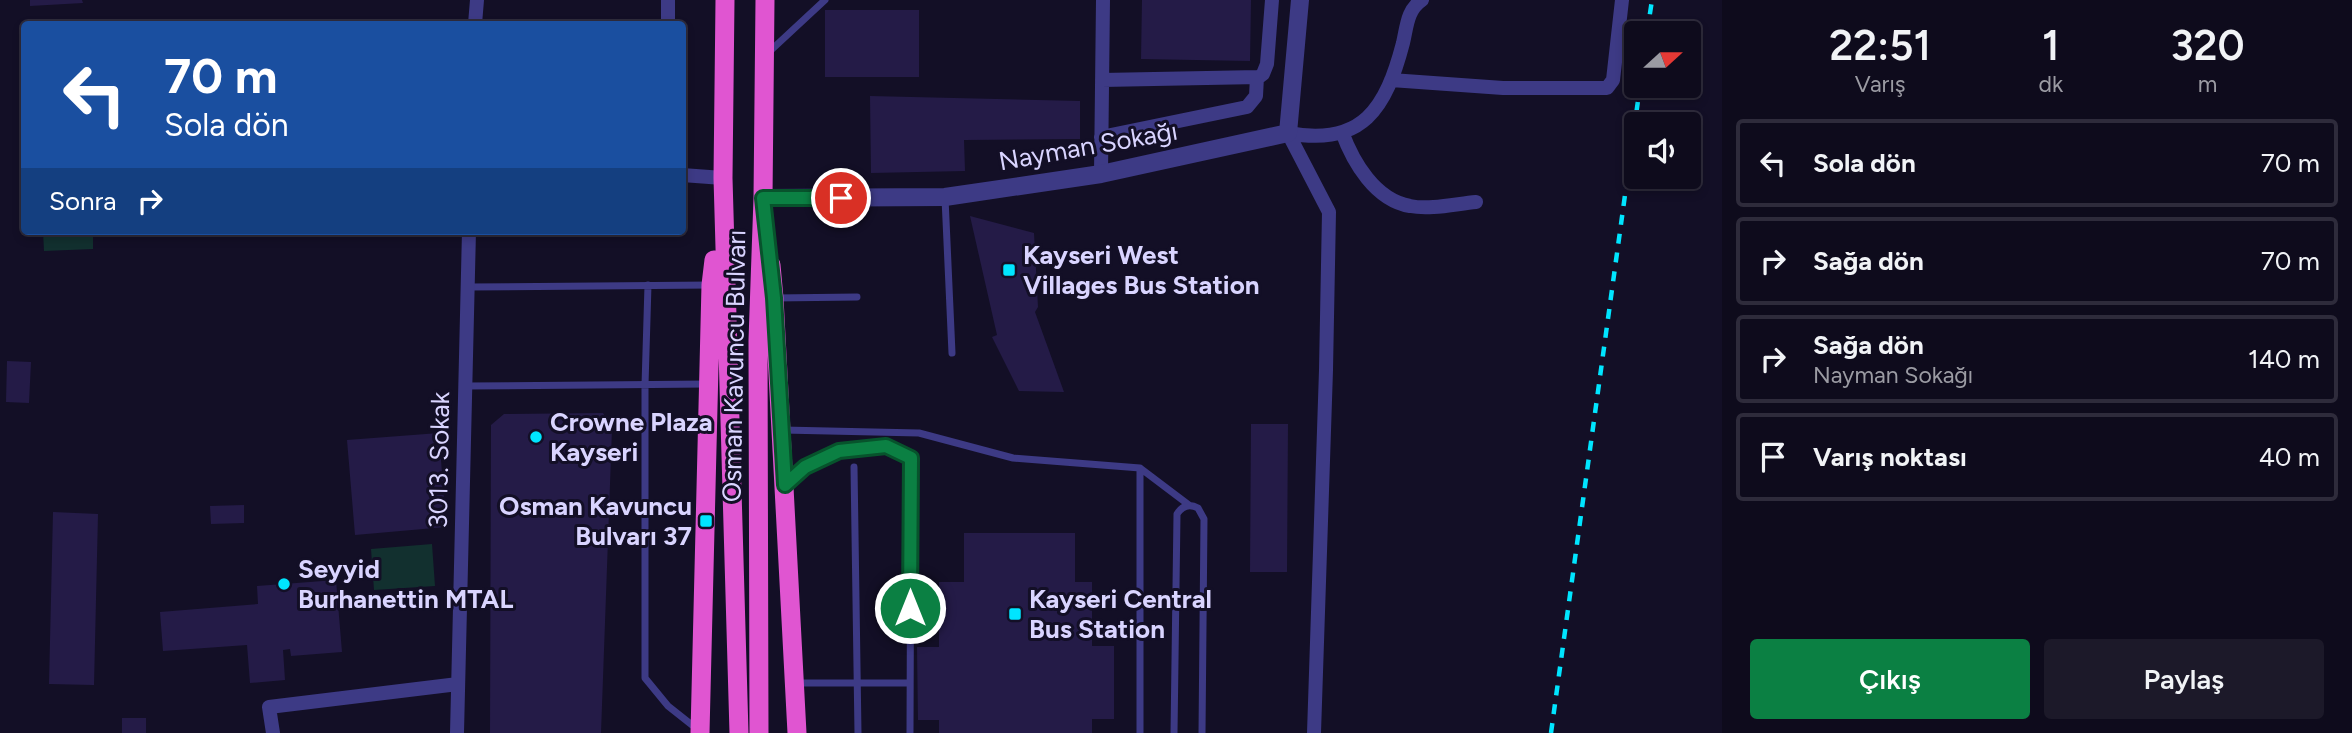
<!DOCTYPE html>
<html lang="tr">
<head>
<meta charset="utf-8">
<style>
  :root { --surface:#0e0b1c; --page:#1c1929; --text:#f1f3f6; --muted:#9b9ba3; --line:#2e2b3b; --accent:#0b8043 }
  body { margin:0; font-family:Figtree,sans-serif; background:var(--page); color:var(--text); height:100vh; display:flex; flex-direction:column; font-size:26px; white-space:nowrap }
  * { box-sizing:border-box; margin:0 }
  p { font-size:23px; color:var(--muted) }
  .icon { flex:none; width:38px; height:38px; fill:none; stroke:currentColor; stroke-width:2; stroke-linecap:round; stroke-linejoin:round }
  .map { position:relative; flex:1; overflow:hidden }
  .drawer { display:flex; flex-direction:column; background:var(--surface); width:630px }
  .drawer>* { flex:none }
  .hud { position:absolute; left:21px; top:21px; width:665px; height:214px; border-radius:7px; box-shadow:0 4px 10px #0003,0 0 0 2px var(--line); background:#1a4fa0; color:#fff; overflow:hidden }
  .needle { width:46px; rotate:69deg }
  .fabs { position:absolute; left:1624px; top:21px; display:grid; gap:14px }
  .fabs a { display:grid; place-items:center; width:77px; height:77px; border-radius:7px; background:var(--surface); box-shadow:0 4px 10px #0003,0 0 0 2px var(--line); font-size:35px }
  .pin { position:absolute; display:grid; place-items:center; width:60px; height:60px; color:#fff; margin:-30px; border:4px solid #fff; border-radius:50%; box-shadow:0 2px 7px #0007 }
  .me { position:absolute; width:77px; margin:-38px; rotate:0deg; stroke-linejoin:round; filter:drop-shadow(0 0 5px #0008) }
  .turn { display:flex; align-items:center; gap:24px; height:147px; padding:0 28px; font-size:32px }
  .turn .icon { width:91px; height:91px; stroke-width:2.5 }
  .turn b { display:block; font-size:49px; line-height:60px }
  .then { display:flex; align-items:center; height:66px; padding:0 28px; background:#0003; gap:14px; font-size:26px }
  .eta { display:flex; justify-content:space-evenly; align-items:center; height:119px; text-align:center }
  .eta b { font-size:42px; font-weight:600; line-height:49px }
  .cta { display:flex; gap:14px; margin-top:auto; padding:14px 28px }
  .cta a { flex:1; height:80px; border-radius:7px; background:var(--accent); color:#fff; font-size:28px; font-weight:600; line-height:80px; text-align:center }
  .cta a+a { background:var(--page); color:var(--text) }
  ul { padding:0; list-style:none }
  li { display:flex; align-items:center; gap:21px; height:88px; margin:0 14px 10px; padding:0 14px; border:4px solid var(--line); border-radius:7px }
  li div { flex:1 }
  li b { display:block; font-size:26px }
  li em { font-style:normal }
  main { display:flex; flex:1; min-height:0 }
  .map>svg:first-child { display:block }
  .green { fill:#12302f }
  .building { fill:#241b47 }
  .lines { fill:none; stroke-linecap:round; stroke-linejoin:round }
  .service { stroke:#3d3a85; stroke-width:7 }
  .minor { stroke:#3d3a85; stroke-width:14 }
  .tertiary { stroke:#3d3a85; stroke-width:18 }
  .trunk { stroke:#e055d1; stroke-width:19 }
  .rail { stroke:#00e5ff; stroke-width:4.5; stroke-dasharray:10 9; stroke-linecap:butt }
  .route-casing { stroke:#07532c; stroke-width:18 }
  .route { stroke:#0b8043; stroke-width:12 }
  .poi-dot { fill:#00e5ff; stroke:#130f26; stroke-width:2.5 }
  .labels { text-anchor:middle; stroke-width:6; stroke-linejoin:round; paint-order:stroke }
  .street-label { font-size:26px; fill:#d9d4ff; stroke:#130f26 }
  .poi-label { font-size:26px; font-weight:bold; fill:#d9d4ff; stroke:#130f26; text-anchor:start }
</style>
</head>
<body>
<main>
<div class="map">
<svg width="1722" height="733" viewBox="0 0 1722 733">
  <rect width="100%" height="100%" fill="#130f26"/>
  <path class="green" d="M 43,231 L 93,231 L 93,249 L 44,251 Z
    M 432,544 L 435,586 L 374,590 L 371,549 Z"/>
  <path class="building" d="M 30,0 L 82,0 L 83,3 L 30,6 Z
    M 1142,0 L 1251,0 L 1250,61 L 1141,59 Z
    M 825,10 L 919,10 L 919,77 L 825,77 Z
    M 870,96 L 1080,101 L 1080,139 L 964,140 L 965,171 L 871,173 Z
    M 970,216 L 1034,233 L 1038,307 L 1035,312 L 1064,392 L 1019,391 L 992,337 L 997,335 Z
    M 7,361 L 31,362 L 29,403 L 6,402 Z
    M 603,413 L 612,429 L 601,733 L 490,733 L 491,425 L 504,414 Z
    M 1251,424 L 1288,424 L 1287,572 L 1250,572 Z
    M 439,433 L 446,527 L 355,535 L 347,440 Z
    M 244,505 L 244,523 L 211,524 L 210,506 Z
    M 53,512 L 98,514 L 94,685 L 49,684 Z
    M 964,533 L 1075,533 L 1075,582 L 1092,582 L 1092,646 L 1114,646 L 1114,719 L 1092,719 L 1092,733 L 939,733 L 939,720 L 918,720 L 917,647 L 939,647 L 939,582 L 964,582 Z
    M 336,580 L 342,652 L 291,656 L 290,649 L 283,650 L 285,680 L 250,683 L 247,645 L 163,651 L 160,612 L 258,604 L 257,586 Z
    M 122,718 L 146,718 L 146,733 L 122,733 Z"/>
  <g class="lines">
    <path class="service" d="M 769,52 L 825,0
      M 945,198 L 952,353
      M 648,285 L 645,385 L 645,678 L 668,706 L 692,725
      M 468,287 L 711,285
      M 775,298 L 857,297
      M 465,386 L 708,384
      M 783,430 L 919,433 L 1013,458 L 1140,468 L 1189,505
      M 854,467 L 858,733
      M 788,483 L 805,467 L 839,451 L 886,446 L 911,458 L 910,733
      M 796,683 L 910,683
      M 1140,733 L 1140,468
      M 1174,733 L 1177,514 C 1182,506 1189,503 1198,508 L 1204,519 L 1202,733"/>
    <path class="minor" d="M 668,0 L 668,24
      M 475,24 L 477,0
      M 1102,80 L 1259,77 L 1263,74 L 1267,64 L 1272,0
      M 1391,80 L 1503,88 L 1607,88 L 1613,80 L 1622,0
      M 1342,132 C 1353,162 1375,200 1410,206 C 1430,210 1455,204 1476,202
      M 1288,133 L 1329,212 L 1326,370 L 1314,733
      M 1288,133 C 1363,147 1386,108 1403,43 C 1407,26 1407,10 1422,0
      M 1101,137 L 1247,107 L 1256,96 L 1257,77
      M 1101,174 L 1103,0
      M 682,175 L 723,178
      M 273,733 L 269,707 L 458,684
      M 457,733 L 469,231"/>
    <path class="tertiary" d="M 763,198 L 945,197 L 1101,174 L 1288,133 L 1300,0"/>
    <path class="trunk" d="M 725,0 L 723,178 L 739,733
      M 771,265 L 774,298 L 797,733
      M 700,733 L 711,285 L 714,260
      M 759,733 L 758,340 L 763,198 L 765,0"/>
    <path class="rail" d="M 1647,33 L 1652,0
      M 1551,733 L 1640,86"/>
  </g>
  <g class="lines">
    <defs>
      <path id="route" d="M 841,198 L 763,198 L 774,298 L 785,485 L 805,467 L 839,451 L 886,446 L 911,458 L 910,608"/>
    </defs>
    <use href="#route" class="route-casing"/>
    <use href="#route" class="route"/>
  </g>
  <g class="poi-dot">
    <rect x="1002" y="263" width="14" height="14" rx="3.5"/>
    <circle cx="536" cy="437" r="7"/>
    <rect x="699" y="514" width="14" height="14" rx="3.5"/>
    <circle cx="284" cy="584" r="7"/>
    <rect x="1008" y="607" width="14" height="14" rx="3.5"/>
  </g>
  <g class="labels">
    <g class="street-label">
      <text transform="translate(1088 146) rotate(-10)" y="9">Nayman Sokağı</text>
      <text transform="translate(734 366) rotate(-89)" y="9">Osman Kavuncu Bulvarı</text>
      <text transform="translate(439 460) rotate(-89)" y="9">3013. Sokak</text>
    </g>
    <g class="poi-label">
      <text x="1023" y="264">Kayseri West<tspan x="1023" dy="30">Villages Bus Station</tspan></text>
      <text x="550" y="431">Crowne Plaza<tspan x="550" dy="30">Kayseri</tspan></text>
      <text x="692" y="515" text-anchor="end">Osman Kavuncu<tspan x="692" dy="30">Bulvarı 37</tspan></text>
      <text x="298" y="578">Seyyid<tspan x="298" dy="30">Burhanettin MTAL</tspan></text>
      <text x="1029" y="608">Kayseri Central<tspan x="1029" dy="30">Bus Station</tspan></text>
    </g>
  </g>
</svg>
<div class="fabs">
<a><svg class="needle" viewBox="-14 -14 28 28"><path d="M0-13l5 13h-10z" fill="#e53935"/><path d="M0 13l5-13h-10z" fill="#9b9ba3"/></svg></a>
<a><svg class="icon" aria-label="sound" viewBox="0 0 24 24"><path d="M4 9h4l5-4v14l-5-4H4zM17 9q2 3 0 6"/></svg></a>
</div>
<div class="pin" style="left:841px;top:198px;background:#d93025"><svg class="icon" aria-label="arrive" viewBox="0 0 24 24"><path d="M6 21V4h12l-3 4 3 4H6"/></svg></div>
<svg class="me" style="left:910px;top:608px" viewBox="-20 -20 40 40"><circle r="17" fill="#0b8043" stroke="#fff" stroke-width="3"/><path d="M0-11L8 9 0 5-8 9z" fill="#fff"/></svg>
<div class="hud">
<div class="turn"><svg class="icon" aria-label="left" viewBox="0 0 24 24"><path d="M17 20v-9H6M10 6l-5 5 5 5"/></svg><div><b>70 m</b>Sola dön</div></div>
<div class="then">Sonra<svg class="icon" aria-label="right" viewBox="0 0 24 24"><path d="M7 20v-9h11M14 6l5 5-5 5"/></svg></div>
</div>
</div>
<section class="drawer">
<div class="eta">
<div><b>22:51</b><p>Varış</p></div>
<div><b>1</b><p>dk</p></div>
<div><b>320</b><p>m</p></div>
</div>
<ul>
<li><svg class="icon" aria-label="left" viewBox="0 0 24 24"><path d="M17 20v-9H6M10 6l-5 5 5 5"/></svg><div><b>Sola dön</b></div><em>70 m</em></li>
<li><svg class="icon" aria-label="right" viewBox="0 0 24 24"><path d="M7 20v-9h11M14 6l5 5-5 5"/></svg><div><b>Sağa dön</b></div><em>70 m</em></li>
<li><svg class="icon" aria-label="right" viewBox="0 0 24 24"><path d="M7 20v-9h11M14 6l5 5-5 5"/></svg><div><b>Sağa dön</b><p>Nayman Sokağı</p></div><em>140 m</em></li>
<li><svg class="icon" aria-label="arrive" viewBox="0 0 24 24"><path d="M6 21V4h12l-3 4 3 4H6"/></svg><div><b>Varış noktası</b></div><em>40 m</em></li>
</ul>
<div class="cta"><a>Çıkış</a><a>Paylaş</a></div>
</section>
</main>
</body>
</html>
